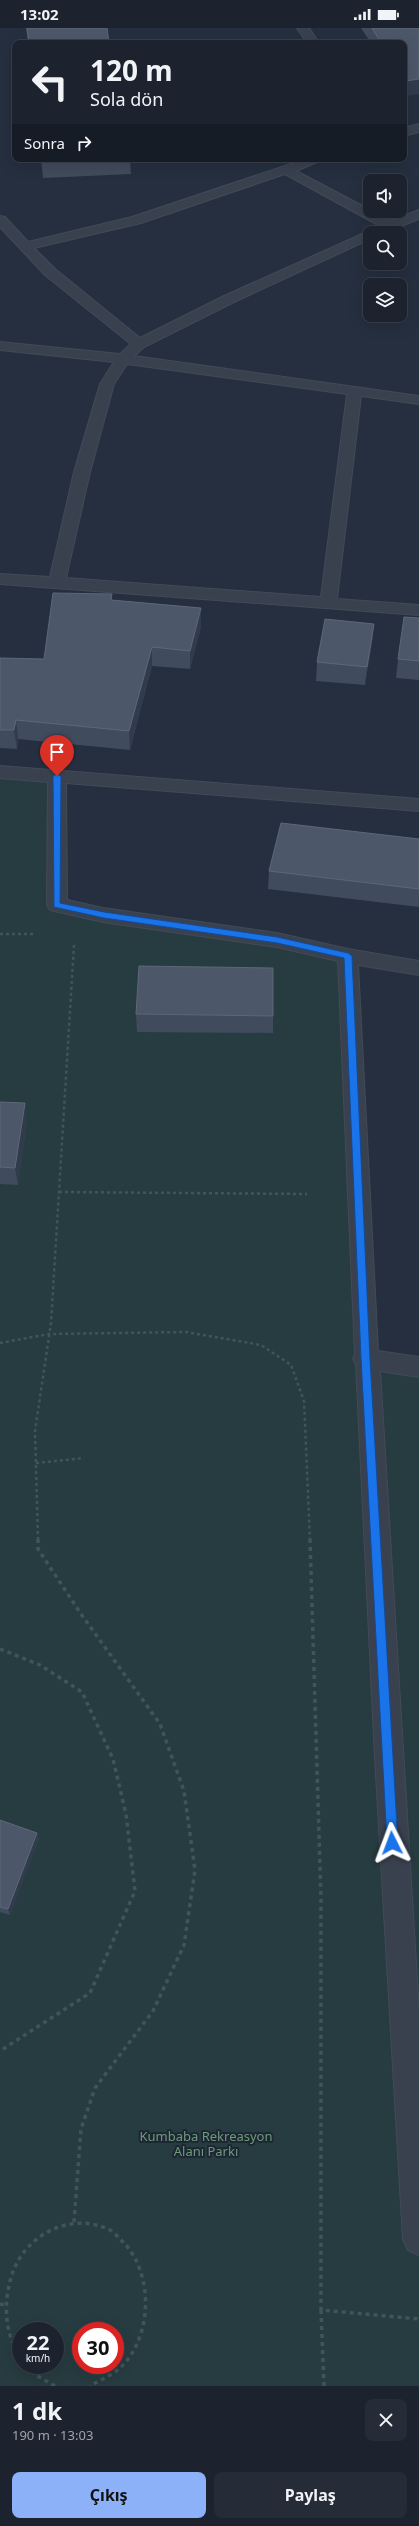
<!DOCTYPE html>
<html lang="tr">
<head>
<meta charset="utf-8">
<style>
  :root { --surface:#1c232f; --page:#252b37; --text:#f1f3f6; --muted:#a0a4aa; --line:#3a404b; --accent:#8cb1f8 }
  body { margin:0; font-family:"Noto Sans",sans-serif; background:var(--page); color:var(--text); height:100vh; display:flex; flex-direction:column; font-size:15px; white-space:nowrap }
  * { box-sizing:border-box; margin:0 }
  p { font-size:13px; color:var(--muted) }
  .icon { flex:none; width:22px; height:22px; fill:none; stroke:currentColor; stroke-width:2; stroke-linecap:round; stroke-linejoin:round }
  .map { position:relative; height:2358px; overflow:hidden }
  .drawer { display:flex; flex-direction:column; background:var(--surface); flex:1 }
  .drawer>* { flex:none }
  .top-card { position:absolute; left:12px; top:12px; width:395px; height:122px; border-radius:8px; box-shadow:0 4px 16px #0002,0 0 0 1px var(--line); background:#1c232f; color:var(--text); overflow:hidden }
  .fabs { position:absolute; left:363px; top:146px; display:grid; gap:8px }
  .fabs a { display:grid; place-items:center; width:44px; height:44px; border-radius:8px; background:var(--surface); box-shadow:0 4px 16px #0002,0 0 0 1px var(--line); font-size:20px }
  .speed { position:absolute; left:12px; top:2294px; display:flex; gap:8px; font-size:20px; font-weight:700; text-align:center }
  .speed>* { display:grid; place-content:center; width:52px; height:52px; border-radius:50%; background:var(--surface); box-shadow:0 4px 16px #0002,0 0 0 1px var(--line); line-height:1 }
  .speed small { font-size:10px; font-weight:400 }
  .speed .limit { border:6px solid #d22; background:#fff; color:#111 }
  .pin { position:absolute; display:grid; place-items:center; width:34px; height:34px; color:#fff; margin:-41px -17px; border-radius:50% 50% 50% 0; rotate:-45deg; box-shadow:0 0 4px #0007 }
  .pin .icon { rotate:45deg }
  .me { position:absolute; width:44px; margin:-22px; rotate:357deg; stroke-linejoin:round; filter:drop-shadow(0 0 3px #0008) }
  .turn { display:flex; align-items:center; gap:14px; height:84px; padding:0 12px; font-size:18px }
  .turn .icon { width:52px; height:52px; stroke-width:2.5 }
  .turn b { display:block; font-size:28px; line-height:34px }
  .then { display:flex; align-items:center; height:38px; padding:0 12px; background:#0003; gap:8px; font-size:15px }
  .round { display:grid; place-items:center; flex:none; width:42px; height:42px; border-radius:8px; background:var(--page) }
  .headline { display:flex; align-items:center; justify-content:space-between; height:68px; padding:0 12px }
  h1 { font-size:24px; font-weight:700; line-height:30px }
  .cta { display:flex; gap:8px; margin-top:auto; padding:8px 12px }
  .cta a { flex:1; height:46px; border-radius:8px; background:var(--accent); color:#111; font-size:16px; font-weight:700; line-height:46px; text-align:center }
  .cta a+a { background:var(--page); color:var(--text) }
  .status { display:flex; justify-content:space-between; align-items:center; height:28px; padding:0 20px; background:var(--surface); direction:ltr }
  .status svg { height:11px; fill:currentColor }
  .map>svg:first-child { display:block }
  .green { fill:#273c40; fill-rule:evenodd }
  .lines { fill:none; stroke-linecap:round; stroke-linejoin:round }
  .minor-casing { stroke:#424a58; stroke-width:2 }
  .path-far1 { stroke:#405558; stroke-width:2.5; stroke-dasharray:3 3; stroke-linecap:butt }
  .path { stroke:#405558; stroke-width:3.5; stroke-dasharray:4 4; stroke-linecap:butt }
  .minor { fill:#39414f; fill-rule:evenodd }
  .wall { fill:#404b5d }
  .shaded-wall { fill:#303b4c }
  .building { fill:#4c5869; stroke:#5d6778 }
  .route { fill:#1a73e8; stroke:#114b97 }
  .labels { text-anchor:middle; stroke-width:4; stroke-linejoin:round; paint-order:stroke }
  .near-park-label { font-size:13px; fill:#6c9b79; stroke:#1e2634 }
</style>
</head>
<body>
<div class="status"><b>13:02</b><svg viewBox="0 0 49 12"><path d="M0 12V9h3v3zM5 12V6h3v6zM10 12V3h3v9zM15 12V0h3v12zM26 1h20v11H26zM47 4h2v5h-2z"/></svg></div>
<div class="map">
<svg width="419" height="2358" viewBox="0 0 419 2358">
  <rect width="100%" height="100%" fill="#252f3f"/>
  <path class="green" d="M 0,744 L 57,748 L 57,877 L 348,928 L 368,1331 L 419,1339 L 419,2358 L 0,2358 ZM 21,2303 L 55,2303 L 55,2337 L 21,2337 ZM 81,2303 L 115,2303 L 115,2337 L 81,2337 Z"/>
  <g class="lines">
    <defs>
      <path id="minor" d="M 297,0 L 309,0 L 319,15 L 307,15 Z
        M 419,96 L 419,104 L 404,108 L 404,100 Z
        M 306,131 L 324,131 L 296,143 L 391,193 L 419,182 L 419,191 L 384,205 L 370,205 L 370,211 L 234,274 L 144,319 L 134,328 L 419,368 L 419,376 L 361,368 L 337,571 L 419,577 L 419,587 L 0,556 L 0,546 L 50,549 L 74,444 L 100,356 L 114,334 L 0,322 L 0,314 L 120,326 L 131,316 L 45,247 L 0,199 L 0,188 L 5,189 L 28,214 L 132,189 ZM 285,146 L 380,198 L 224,268 L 140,310 L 55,241 L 34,220 L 141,195 ZM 127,336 L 347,366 L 321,569 L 66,550 L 90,444 L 114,356 Z
        M 0,738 L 419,771 L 419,783 L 66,755 L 67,872 L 103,880 L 277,905 L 348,921 L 419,933 L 419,947 L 358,937 L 378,1323 L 419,1329 L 419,1349 L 380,1343 L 419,1985 L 419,2227 L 408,2222 L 403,2211 L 375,1730 L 356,1336 L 353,1331 L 355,1327 L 338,933 L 277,919 L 103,894 L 50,882 L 47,877 L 48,754 L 0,750 Z"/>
    </defs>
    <use href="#minor" class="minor-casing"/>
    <path class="path-far1" d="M 0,906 L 36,906
      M 59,1164 L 307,1166
      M 0,1315 L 49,1306 L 186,1304 L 261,1317 L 291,1337 L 304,1373 L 310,1512
      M 36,1435 L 84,1430
      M 38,1512 L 35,1403 L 51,1295 L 74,917"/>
    <path class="path" d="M 38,1511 L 38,1521 L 81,1586 L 160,1696 L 184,1763 L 195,1842 L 184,1917 L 153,1983 L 95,2060 L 81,2101 L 74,2194
      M 310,1511 L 321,1871 L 321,2282 L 419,2291
      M 0,1621 L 40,1637 L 82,1664 L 113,1731 L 126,1786 L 135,1863 L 90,1965 L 0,2023
      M 0,2276 L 5,2277
      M 321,2282 L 324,2358
      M 21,2331 C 5,2307 3,2277 11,2250 C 22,2209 68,2183 108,2201 C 113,2203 118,2209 122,2213 C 154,2244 153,2308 121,2339 C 113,2347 100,2352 90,2358
      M 26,2337 L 36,2347 L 55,2358"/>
    <use href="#minor" class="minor"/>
  </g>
  <path class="wall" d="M 26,0 L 107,0 L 109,15 L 28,15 Z
    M 361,0 L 419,0 L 405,68 L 404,67 L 404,15 L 371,15 Z
    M 41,131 L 130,131 L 131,146 L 43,150 Z
    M 112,572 L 201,580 L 201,599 L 190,641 L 152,638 L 130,722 L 18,711 L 17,721 L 0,720 L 0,630 L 44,631 Z
    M 419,590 L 419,652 L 396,650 L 398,631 Z
    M 374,596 L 372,614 L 365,657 L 316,653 L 317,634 Z
    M 419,811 L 419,879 L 268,861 L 269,843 Z
    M 136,986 L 273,988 L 273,1005 L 137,1004 Z
    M 0,1074 L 27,1093 L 18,1157 L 0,1156 Z
    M 0,1792 L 37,1805 L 39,1811 L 10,1887 L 0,1884 Z"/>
  <path class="shaded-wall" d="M 419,51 L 419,66 L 405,68 L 406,53 Z
    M 201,580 L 201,599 L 190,641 L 190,623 Z
    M 374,596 L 372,614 L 365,657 L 367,639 Z
    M 152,619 L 152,638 L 130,722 L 129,703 Z
    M 16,692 L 18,711 L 17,721 L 14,702 Z
    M 25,1075 L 27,1093 L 18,1157 L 15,1140 Z
    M 37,1805 L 39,1811 L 10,1887 L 8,1881 Z"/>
  <path class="building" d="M 27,0 L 107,0 L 109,15 L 29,15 Z
    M 372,0 L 419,0 L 419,51 L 406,53 L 404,50 L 404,15 L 381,15 Z
    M 53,565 L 112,566 L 111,572 L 201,580 L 190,623 L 152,619 L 129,703 L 16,692 L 14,702 L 0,702 L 0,630 L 44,631 Z
    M 404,589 L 419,590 L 419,633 L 398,631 Z
    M 325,591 L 374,596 L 367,639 L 317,634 Z
    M 281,795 L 419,811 L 419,861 L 269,843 Z
    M 139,938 L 273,940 L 273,988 L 136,986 Z
    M 0,1074 L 25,1075 L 15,1140 L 0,1139 Z
    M 0,1792 L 37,1805 L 8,1881 L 0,1879 Z"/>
  <path class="route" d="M 57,746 L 61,748 L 60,875 L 104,884 L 277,909 L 348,925 L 352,928 L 370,1331 L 398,1815 L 392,1821 L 387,1815 L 361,1331 L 344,930 L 277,915 L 104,890 L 54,879 L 53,748 Z"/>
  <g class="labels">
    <g class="near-park-label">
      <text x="206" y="2113">Kumbaba Rekreasyon<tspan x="206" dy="15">Alanı Parkı</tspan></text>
    </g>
  </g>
</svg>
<div class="fabs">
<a><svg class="icon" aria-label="sound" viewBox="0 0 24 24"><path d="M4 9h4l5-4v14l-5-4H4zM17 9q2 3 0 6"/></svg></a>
<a><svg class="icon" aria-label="search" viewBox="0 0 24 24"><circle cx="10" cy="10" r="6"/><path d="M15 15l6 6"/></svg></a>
<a><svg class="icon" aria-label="layers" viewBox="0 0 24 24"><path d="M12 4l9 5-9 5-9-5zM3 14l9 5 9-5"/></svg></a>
</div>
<div class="speed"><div>22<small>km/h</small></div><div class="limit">30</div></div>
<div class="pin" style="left:57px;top:748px;background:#d93025"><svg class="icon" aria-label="arrive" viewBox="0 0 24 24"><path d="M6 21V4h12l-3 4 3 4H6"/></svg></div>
<svg class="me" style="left:392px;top:1815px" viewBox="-20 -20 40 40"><path d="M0-17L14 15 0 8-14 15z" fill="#1a73e8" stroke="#fff" stroke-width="4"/></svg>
<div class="top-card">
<div class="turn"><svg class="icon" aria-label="left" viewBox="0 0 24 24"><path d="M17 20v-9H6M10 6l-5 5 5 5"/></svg><div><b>120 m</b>Sola dön</div></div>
<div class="then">Sonra<svg class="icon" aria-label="right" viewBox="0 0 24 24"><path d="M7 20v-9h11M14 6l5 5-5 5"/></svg></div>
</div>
</div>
<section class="drawer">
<div class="headline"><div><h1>1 dk</h1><p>190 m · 13:03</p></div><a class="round"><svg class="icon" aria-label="close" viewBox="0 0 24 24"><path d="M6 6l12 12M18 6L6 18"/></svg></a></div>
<div class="cta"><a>Çıkış</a><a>Paylaş</a></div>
</section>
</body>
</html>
